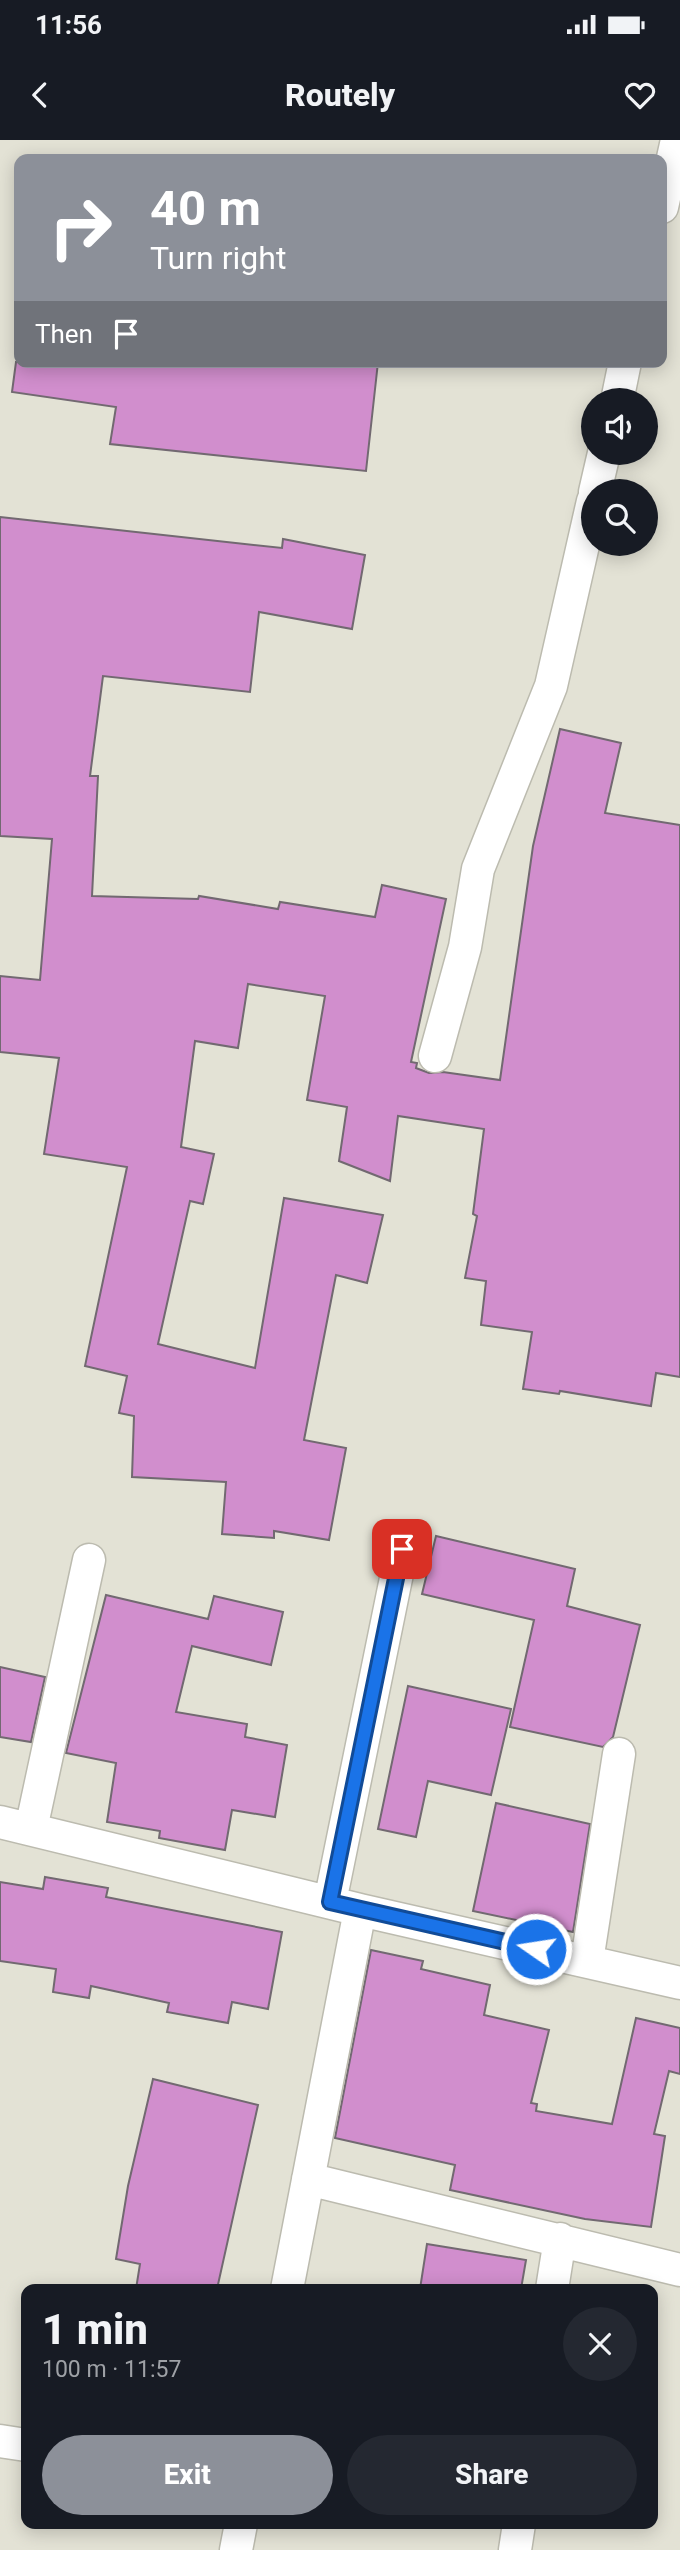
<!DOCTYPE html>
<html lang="en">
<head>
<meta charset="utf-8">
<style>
  :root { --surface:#171b24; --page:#242831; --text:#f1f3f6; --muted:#9ea1a6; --accent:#8c9099 }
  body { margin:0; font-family:Roboto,sans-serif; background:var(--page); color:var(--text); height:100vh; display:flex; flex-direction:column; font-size:26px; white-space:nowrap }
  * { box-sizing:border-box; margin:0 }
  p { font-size:23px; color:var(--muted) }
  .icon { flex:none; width:38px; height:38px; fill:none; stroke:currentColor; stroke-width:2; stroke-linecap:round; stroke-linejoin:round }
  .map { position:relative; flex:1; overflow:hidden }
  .panel { position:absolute; left:21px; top:2144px; width:637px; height:245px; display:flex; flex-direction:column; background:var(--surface); border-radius:14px; box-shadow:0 4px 18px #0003 }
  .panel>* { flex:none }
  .top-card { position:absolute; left:14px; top:14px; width:653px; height:214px; border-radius:14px; box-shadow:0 4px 18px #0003; background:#8c9099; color:#fff; overflow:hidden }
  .tools { position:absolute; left:581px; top:248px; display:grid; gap:14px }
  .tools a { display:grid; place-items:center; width:77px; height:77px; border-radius:50%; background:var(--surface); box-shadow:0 4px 18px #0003; font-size:35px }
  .pin { position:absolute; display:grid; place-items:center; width:60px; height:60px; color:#fff; margin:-30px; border-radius:14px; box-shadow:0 4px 10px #0006 }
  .me { position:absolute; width:77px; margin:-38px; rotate:283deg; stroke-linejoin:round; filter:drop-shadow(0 0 5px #0008) }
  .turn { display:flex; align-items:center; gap:24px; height:147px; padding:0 21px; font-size:32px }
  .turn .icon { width:91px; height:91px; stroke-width:2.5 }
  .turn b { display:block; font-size:49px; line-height:60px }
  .then { display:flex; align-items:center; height:66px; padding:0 21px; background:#0003; gap:14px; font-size:26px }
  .round { display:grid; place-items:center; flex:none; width:74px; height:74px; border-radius:37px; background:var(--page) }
  .summary { display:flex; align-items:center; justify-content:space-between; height:119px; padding:0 21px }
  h1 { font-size:42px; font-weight:800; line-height:52px }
  .cta { display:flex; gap:14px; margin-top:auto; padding:14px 21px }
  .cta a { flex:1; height:80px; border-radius:42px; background:var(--accent); color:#fff; font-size:28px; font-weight:800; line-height:80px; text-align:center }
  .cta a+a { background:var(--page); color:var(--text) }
  .status { display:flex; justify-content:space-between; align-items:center; height:49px; padding:0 35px; background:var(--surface); direction:ltr }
  .status svg { height:19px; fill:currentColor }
  header { display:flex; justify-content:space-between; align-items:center; height:91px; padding:0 21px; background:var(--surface); font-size:32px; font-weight:800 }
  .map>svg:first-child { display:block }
  .building { fill:#d18ecd; stroke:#726971; stroke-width:2 }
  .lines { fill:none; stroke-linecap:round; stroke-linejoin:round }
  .street-casing { stroke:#bcbbaf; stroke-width:35 }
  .street { stroke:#fff; stroke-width:32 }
  .route-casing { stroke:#114b97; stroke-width:18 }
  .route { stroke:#1a73e8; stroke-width:12 }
</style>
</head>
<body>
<div class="status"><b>11:56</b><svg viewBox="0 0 49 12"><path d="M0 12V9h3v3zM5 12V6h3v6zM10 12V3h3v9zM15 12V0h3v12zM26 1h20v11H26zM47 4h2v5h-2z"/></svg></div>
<header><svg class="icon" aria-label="back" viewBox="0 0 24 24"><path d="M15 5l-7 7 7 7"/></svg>Routely<svg class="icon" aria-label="heart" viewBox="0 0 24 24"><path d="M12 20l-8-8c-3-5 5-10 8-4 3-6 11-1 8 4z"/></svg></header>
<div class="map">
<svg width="680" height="2410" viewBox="0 0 680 2410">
  <rect width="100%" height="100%" fill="#e3e2d5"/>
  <path class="building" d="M 16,222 L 378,222 L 366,331 L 110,304 L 116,267 L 12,252 Z
    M 0,377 L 282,408 L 283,399 L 365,415 L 352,489 L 259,472 L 250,552 L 103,536 L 90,636 L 98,636 L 92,756 L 198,759 L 199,756 L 278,769 L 280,762 L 375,777 L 382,745 L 446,759 L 411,922 L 417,923 L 416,928 L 429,933 L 443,932 L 500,940 L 533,706 L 560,589 L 621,603 L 605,673 L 680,685 L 680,1237 L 656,1233 L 651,1266 L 560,1251 L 559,1254 L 523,1249 L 532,1192 L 481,1185 L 486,1141 L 465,1138 L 477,1076 L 473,1074 L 484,989 L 398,976 L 390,1041 L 339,1021 L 347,967 L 307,960 L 325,856 L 248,844 L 238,908 L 195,901 L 181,1007 L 214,1014 L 203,1064 L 190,1061 L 158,1204 L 255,1228 L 284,1058 L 383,1075 L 367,1143 L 336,1135 L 304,1300 L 346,1308 L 329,1400 L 274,1391 L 274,1398 L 222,1394 L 226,1342 L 132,1337 L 134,1276 L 119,1273 L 127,1236 L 85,1226 L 127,1027 L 44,1014 L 59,918 L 0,912 L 0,836 L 40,840 L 52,699 L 0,696 Z
    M 436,1396 L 575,1429 L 567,1466 L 640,1485 L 613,1597 L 603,1607 L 510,1587 L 534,1480 L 422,1454 Z
    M 106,1455 L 208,1479 L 214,1456 L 283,1472 L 271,1525 L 192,1506 L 176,1572 L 247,1584 L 245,1597 L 287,1605 L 275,1677 L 232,1670 L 225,1710 L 159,1698 L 160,1691 L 107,1682 L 116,1623 L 66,1613 Z
    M 0,1527 L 45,1537 L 31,1602 L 0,1597 Z
    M 408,1546 L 511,1569 L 491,1655 L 428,1641 L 416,1697 L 378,1689 Z
    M 496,1663 L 590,1684 L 573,1792 L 473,1771 Z
    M 45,1737 L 108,1748 L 106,1757 L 282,1792 L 268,1869 L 232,1862 L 228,1883 L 167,1872 L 169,1863 L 91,1846 L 89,1858 L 53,1852 L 56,1829 L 0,1821 L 0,1742 L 43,1749 Z
    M 371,1810 L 423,1821 L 421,1829 L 490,1845 L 484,1875 L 549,1890 L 531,1963 L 537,1964 L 536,1971 L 612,1984 L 636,1878 L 680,1888 L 680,1934 L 669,1931 L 654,1994 L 665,1996 L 651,2087 L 585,2079 L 450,2050 L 455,2025 L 335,1998 Z
    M 153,1939 L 258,1965 L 217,2149 L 136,2149 L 140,2124 L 116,2119 L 128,2046 Z
    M 427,2104 L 526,2120 L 521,2149 L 420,2149 Z"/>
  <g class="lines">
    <defs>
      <path id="street" d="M 662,67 L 677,0
        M 617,261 L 625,222
        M 595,352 L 604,313
        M 435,916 L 465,807 L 478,729 L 551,546 L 593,361
        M 0,1682 L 360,1770 L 287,2149
        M 31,1689 L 89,1420
        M 330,1762 L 402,1409
        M 360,1770 L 680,1843
        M 587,1821 L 619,1614
        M 308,2039 L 680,2130
        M 552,2149 L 560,2099
        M 0,2301 L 26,2305
        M 236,2410 L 241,2384
        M 515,2410 L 519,2384"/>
    </defs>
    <use href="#street" class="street-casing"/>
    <use href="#street" class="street"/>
  </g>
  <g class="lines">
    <defs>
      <path id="route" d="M 402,1409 L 330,1762 L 536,1809"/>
    </defs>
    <use href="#route" class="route-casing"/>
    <use href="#route" class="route"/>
  </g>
</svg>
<div class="tools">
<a><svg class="icon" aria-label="sound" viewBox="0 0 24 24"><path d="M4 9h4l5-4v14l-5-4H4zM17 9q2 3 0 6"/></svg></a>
<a><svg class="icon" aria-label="search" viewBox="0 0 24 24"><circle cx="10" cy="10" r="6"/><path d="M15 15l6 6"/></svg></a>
</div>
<div class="pin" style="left:402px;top:1409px;background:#d93025"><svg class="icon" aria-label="arrive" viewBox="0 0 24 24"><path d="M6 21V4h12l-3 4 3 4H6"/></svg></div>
<svg class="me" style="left:536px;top:1809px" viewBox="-20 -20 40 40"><circle r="17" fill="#1a73e8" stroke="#fff" stroke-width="3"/><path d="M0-11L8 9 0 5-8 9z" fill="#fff"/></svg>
<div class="top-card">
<div class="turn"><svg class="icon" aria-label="right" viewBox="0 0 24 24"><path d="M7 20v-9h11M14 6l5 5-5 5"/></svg><div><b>40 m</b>Turn right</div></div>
<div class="then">Then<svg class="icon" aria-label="arrive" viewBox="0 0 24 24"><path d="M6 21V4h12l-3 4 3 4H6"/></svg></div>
</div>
<section class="panel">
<div class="summary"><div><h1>1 min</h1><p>100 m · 11:57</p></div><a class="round"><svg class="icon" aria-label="close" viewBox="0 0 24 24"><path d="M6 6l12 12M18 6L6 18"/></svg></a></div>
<div class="cta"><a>Exit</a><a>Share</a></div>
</section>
</div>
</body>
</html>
